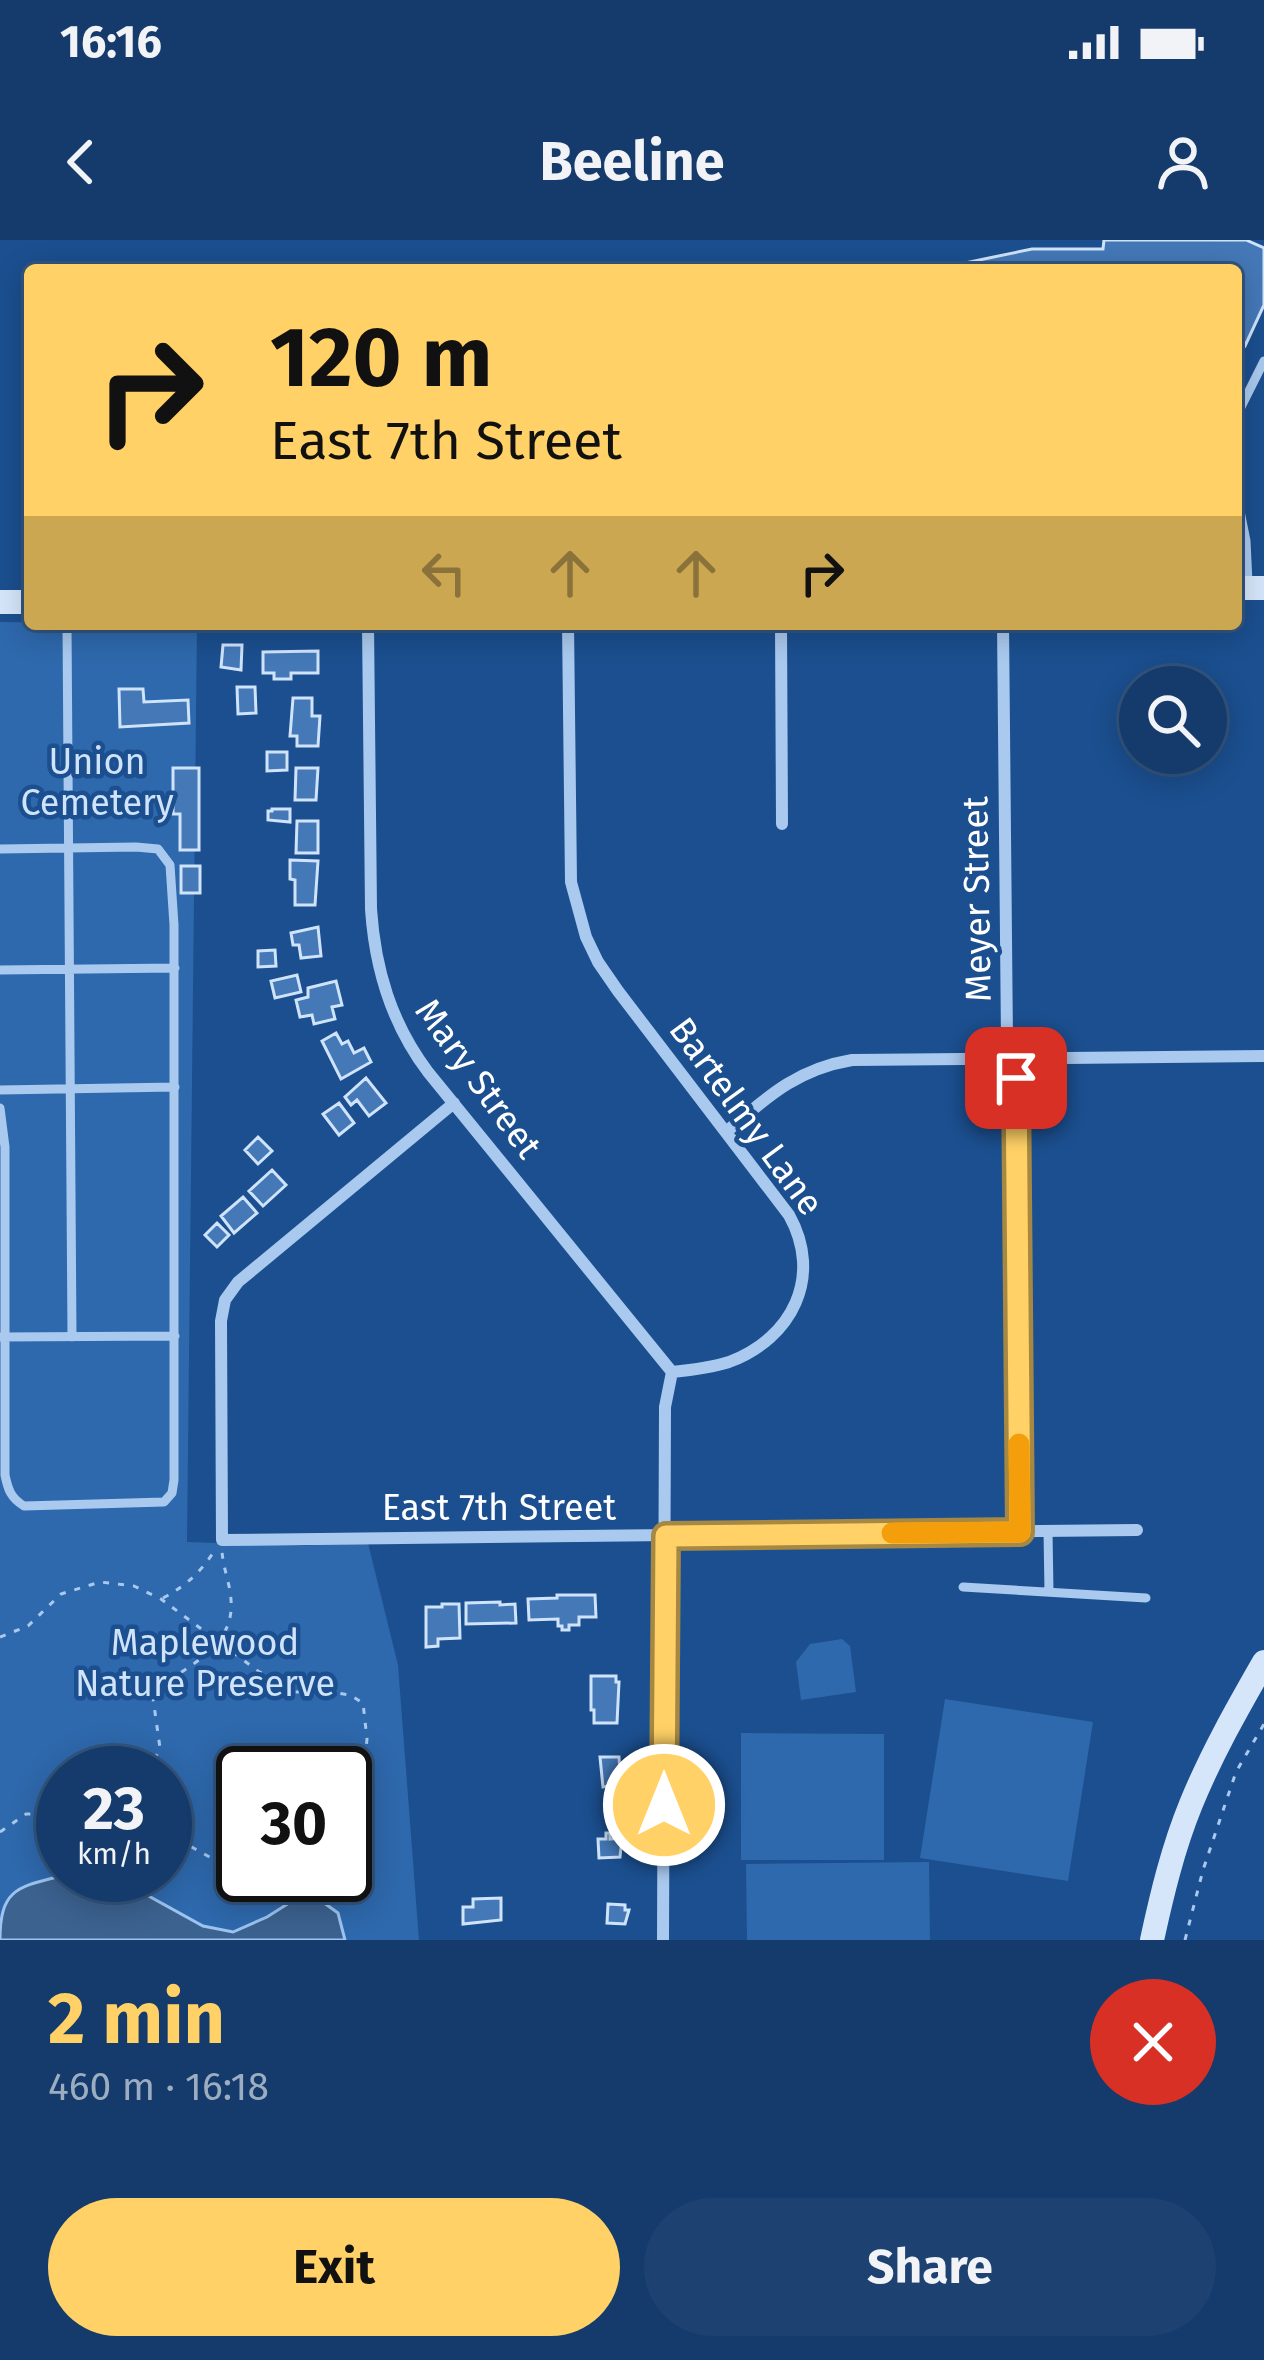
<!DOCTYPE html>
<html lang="en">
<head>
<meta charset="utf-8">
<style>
  :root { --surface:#143b6b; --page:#1d4271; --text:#f1f3f6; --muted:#9dadc1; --line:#33557e; --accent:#ffd166 }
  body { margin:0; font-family:"Fira Sans",sans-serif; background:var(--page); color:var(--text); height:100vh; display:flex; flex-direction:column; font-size:45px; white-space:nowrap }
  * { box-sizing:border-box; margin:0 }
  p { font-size:39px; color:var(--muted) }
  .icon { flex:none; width:66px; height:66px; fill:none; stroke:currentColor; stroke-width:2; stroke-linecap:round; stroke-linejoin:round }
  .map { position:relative; height:1700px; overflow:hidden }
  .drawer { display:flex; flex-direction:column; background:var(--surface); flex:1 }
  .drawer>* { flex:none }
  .hud { position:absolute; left:24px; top:24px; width:1218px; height:366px; border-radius:12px; box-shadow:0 6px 30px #0003,0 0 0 3px var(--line); background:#ffd166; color:#111; overflow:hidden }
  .fabs { position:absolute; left:1119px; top:426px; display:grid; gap:24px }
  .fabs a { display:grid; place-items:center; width:108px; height:108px; border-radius:50%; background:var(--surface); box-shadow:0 6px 30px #0003,0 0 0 3px var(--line); font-size:60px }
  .speed { position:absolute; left:36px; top:1506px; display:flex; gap:24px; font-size:60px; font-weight:700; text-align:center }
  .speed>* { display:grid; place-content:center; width:156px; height:156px; border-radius:50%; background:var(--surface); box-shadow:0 6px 30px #0003,0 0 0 3px var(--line); line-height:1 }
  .speed small { font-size:30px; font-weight:400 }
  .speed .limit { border:6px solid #111; border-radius:18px; background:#fff; color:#111 }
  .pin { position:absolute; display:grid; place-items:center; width:102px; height:102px; color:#fff; margin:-51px; border-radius:24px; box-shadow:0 6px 18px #0006 }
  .me { position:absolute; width:132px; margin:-66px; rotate:0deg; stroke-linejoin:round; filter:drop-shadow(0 0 9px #0008) }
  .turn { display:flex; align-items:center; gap:42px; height:252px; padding:0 48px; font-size:54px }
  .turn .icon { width:156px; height:156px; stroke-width:2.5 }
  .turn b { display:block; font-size:84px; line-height:102px }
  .lanes { display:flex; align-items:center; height:114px; padding:0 48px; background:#0003; justify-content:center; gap:60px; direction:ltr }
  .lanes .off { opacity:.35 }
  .round { display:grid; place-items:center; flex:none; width:126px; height:126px; border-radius:63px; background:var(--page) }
  .head { display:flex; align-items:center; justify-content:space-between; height:204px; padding:0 48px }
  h1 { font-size:72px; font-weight:700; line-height:90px; color:var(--accent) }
  .cta { display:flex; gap:24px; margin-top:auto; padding:24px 48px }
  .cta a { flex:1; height:138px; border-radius:72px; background:var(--accent); color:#111; font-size:48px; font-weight:700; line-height:138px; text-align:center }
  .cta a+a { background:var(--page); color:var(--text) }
  .status { display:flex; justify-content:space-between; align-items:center; height:84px; padding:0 60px; background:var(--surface); direction:ltr }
  .status svg { height:33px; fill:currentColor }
  header { display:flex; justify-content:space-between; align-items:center; height:156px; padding:0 48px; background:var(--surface); font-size:54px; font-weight:700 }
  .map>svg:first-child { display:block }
  .green { fill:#2e69ad; fill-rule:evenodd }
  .water { fill:#3c6290; stroke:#9cc4f0; stroke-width:3 }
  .building { fill:#4478b7; stroke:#cfe3fa; stroke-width:3 }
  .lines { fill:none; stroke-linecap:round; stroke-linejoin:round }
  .path { stroke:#a9c9ee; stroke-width:3; stroke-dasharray:6 9; stroke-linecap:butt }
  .service { stroke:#a9c9ee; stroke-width:9 }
  .minor { stroke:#a9c9ee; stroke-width:12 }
  .secondary { stroke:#d6e6fa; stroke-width:24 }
  .route-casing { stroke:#a68842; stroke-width:30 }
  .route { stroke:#ffd166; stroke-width:21 }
  .slow { stroke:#f59e0b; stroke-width:21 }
  .labels { text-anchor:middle; stroke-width:9; stroke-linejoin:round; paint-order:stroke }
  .park-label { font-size:36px; fill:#cfe3fa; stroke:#1b4f8f }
  .street-label { font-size:36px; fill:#fff; stroke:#1b4f8f }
</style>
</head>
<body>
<div class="status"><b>16:16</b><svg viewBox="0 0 49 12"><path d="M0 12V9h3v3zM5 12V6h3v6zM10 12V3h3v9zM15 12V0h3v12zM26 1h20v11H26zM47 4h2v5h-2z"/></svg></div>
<header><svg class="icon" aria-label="back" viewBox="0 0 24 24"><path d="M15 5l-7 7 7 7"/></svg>Beeline<svg class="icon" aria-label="person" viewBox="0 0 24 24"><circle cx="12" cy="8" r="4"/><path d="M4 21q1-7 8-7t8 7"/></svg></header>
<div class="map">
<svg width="1264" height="1700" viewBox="0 0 1264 1700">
  <rect width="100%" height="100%" fill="#1b4f8f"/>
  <path class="green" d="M 0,382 L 197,384 L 187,1302 L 308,1306 L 367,1299 L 398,1425 L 419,1700 L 0,1700 ZM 63,1533 L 165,1533 L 165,1635 L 63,1635 ZM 243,1533 L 345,1533 L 345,1635 L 243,1635 Z
    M 842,1399 L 850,1406 L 856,1452 L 801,1460 L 796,1422 L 810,1404 Z
    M 945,1459 L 1093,1482 L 1068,1641 L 920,1618 Z
    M 741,1493 L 884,1494 L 884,1620 L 741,1620 Z
    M 929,1622 L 930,1700 L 747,1700 L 746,1624 Z"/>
  <path class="water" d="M 65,1635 L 125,1643 L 203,1686 L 233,1692 L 267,1677 L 289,1663 L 313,1655 L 338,1673 L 345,1700 L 0,1700 C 0,1647 19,1647 65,1635 Z"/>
  <path class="building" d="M 1104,0 L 1246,0 L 1264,8 L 1264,65 L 1245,106 L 1236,102 L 1236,30 L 959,30 L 960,24 L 1032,9 L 1103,9 Z
    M 223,405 L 242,405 L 241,430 L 221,427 Z
    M 318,411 L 318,433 L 291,433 L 291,439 L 274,439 L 274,433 L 263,433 L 263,412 Z
    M 237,447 L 255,447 L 256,473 L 238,474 Z
    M 119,449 L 143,449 L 144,462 L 188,460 L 189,483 L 120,487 Z
    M 293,458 L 312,458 L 312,476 L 320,476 L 318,506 L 297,506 L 297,496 L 290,496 Z
    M 267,512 L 287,512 L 287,530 L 267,531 Z
    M 173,528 L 199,528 L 199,610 L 180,610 L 180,574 L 173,574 Z
    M 296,528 L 318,528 L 316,560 L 295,560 Z
    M 272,569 L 290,569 L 290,582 L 268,580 L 268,571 L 272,571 Z
    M 297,581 L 318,581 L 318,613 L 296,613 Z
    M 290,620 L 318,621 L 315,665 L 295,665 L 295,640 L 290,639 Z
    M 181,626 L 200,626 L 200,653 L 181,653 Z
    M 318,687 L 321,716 L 301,718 L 299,705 L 293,705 L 291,693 Z
    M 275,710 L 276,726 L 258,727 L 258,711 Z
    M 297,735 L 301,752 L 275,758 L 271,741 Z
    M 336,741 L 342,765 L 332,767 L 335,779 L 314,784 L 312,775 L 300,777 L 296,760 L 308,757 L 308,748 Z
    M 336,793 L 342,804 L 348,801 L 354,813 L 364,808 L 371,822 L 341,839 L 322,801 Z
    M 366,838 L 386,863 L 369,876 L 357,860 L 351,865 L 345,857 Z
    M 339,863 L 354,883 L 339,895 L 323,874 Z
    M 258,897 L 272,911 L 258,924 L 245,910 Z
    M 272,930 L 286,945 L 263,966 L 249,951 Z
    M 243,957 L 257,973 L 234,993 L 221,976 Z
    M 217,983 L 229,995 L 217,1007 L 205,995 Z
    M 557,1355 L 595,1355 L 596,1377 L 579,1377 L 579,1385 L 569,1385 L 569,1390 L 562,1390 L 562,1386 L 558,1386 L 558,1379 L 529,1380 L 528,1359 L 557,1358 Z
    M 500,1362 L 500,1365 L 515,1364 L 516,1383 L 466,1384 L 466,1363 Z
    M 442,1364 L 459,1364 L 460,1398 L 438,1399 L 438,1406 L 426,1407 L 426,1367 L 442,1367 Z
    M 591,1436 L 616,1436 L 616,1442 L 619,1442 L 617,1483 L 594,1483 L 594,1470 L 591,1470 Z
    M 600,1517 L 619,1517 L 621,1550 L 608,1551 L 608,1546 L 603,1547 Z
    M 606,1593 L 610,1593 L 610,1599 L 622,1598 L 620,1617 L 599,1618 L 598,1599 L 606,1599 Z
    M 501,1658 L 501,1680 L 463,1684 L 463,1667 L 473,1667 L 473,1659 Z
    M 608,1664 L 625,1665 L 625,1670 L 629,1670 L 625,1684 L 607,1683 Z"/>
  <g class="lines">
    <path class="path" d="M 163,1358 C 185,1346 199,1334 213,1313
      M 0,1397 L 28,1386 L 61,1354 L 100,1342 L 134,1346 L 161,1359 L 258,1431 L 295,1452 L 323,1451 L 350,1455 L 363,1463 L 367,1499 L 362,1550 L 368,1587 L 364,1597 L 355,1600 L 345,1598
      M 148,1533 L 160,1508 L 152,1451 C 186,1427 235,1408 231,1360 C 230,1343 223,1328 222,1311
      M 0,1592 L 26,1574 L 63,1573
      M 165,1592 L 213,1619 L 243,1603
      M 1185,1700 L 1203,1630 L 1236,1532 L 1264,1484"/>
    <path class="service" d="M 1236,177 L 1264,121
      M 1236,251 L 1246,301 L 1248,343
      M 67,384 L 72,1097
      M 0,609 L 136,607 L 158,609 L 170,625 L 174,685 L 174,1240 L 172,1253 L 164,1262 L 24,1266 C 11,1258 8,1250 5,1235 L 5,907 L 0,868
      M 0,730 L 175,728
      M 0,850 L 175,847
      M 0,1097 L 175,1096
      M 1048,1291 L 1049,1352
      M 963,1347 L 1146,1358"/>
    <path class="minor" d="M 368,384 L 371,669 C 375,729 391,783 428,832 L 672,1132
      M 568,384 L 571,642 L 586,697 L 598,722 L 618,751 L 789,975 C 823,1036 793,1098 729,1122 C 710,1128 692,1130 672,1132
      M 781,384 L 782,584
      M 1003,384 L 1007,802 L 1016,838 L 1020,1292
      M 454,863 L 238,1042 L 225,1060 L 221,1081 L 222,1300 L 1137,1290
      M 726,892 C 767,857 797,829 852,820 L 1264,816
      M 663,1700 L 665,1167 L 672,1132"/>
    <path class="secondary" d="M 1236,348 L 1264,348
      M 0,362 L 30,362
      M 1152,1700 C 1162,1654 1173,1608 1191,1564 C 1211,1515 1237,1469 1264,1422"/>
  </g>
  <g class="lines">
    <defs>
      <path id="route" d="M 664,1565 L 666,1296 L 1020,1292 L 1016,838"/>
    </defs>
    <use href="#route" class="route-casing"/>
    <use href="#route" class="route"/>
    <path class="slow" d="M 892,1293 L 1020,1292 L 1019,1204"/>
  </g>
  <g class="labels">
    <g class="park-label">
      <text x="97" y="534">Union<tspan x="97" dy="41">Cemetery</tspan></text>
      <text x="205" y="1415">Maplewood<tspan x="205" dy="41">Nature Preserve</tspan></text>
    </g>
    <g class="street-label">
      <text transform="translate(976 659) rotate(-91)" y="13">Meyer Street</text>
      <text transform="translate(479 838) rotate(54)" y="13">Mary Street</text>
      <text transform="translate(747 876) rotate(54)" y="13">Bartelmy Lane</text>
      <text x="499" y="1280">East 7th Street</text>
    </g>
  </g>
</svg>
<div class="fabs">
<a><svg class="icon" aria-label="search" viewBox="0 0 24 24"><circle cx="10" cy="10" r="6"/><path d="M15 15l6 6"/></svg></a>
</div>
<div class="speed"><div>23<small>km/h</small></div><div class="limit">30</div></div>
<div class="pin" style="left:1016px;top:838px;background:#d93025"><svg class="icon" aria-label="arrive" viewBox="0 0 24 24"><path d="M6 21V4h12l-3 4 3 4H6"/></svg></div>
<svg class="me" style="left:664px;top:1565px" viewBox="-20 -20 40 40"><circle r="17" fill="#ffd166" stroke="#fff" stroke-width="3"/><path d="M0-11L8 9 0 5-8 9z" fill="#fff"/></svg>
<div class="hud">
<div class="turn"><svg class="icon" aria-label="right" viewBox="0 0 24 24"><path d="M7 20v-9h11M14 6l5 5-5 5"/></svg><div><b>120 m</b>East 7th Street</div></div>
<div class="lanes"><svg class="icon off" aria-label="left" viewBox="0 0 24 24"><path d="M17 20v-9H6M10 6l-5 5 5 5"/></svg><svg class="icon off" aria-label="ahead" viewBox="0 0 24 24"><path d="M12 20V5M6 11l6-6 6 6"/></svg><svg class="icon off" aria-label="ahead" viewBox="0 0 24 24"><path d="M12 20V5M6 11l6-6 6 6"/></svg><svg class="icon" aria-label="right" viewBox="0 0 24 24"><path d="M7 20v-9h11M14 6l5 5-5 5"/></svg></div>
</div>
</div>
<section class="drawer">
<div class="head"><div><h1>2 min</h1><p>460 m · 16:18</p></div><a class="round" style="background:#d93025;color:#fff"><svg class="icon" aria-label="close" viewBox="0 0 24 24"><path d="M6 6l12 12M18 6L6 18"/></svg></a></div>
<div class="cta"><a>Exit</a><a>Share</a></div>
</section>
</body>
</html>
